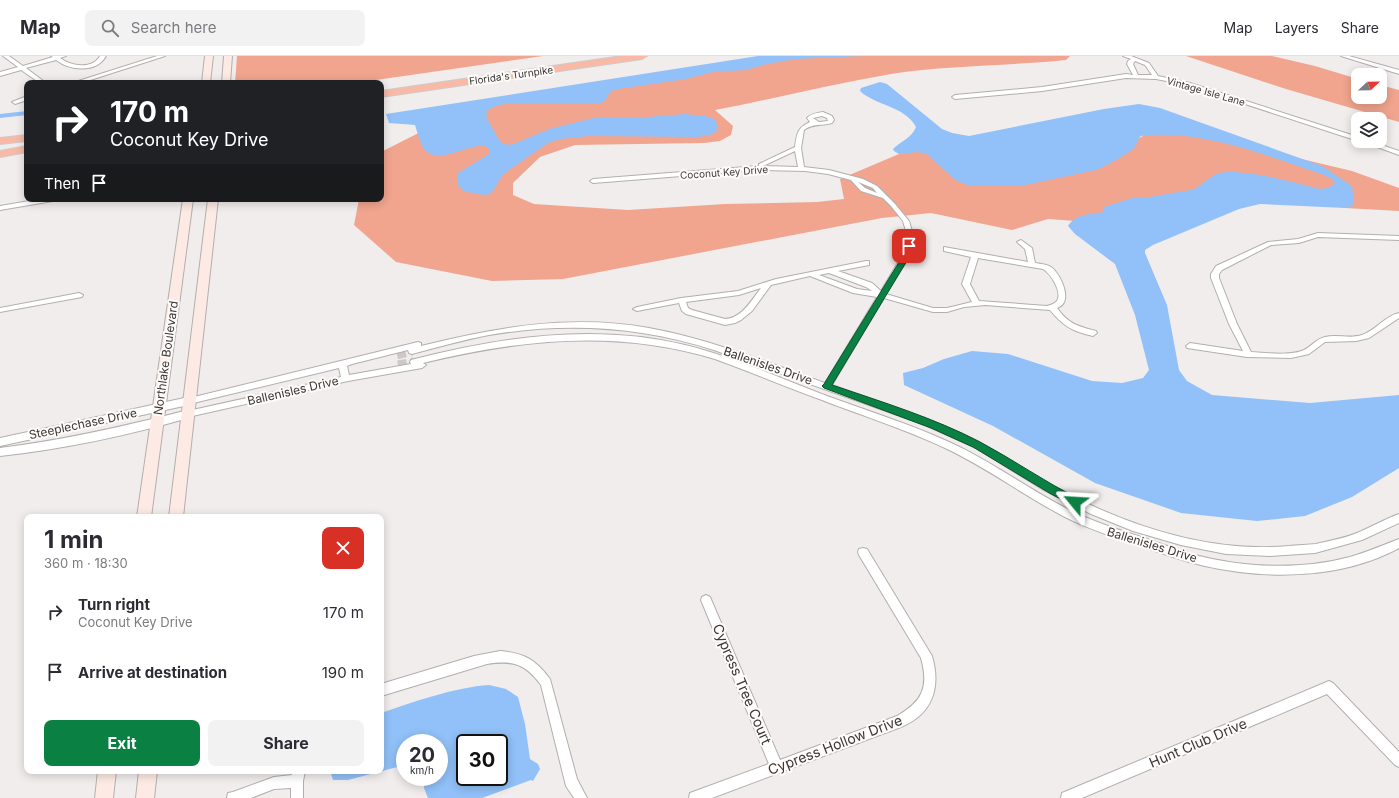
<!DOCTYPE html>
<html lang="en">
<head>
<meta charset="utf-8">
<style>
  :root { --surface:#fff; --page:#f2f2f3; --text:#2b2b33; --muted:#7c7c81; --line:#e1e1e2; --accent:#0b8043 }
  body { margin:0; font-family:Inter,sans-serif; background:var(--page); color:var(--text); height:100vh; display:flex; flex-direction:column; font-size:15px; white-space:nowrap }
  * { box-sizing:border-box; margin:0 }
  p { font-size:13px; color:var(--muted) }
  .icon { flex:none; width:22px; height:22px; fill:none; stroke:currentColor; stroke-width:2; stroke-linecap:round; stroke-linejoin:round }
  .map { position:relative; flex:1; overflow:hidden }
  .drawer { position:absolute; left:24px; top:458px; width:360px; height:260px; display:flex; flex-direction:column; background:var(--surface); border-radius:8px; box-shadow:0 2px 10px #0003 }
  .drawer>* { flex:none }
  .guide { position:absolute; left:24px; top:24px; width:360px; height:122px; border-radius:8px; box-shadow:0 2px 10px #0003; background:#202124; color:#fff; overflow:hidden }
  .needle { width:26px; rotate:68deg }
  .fabs { position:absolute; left:1351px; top:12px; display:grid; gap:8px }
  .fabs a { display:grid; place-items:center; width:36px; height:36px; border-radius:8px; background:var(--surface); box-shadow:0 2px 10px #0003; font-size:20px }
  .speed { position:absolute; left:396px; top:678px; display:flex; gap:8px; font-size:20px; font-weight:700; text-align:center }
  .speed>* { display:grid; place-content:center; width:52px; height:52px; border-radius:50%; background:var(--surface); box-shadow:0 2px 10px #0003; line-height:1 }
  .speed small { font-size:10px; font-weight:400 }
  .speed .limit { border:2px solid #111; border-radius:6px; background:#fff; color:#111 }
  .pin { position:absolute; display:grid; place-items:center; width:34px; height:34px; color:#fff; margin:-17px; border-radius:8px; box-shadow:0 2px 6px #0006 }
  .me { position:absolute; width:44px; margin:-22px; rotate:297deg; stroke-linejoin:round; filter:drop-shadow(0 0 3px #0008) }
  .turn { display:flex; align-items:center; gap:14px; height:84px; padding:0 20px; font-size:18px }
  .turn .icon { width:52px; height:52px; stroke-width:2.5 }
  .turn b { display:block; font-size:28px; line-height:34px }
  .then { display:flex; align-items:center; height:38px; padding:0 20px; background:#0003; gap:8px; font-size:15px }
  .round { display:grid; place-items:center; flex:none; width:42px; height:42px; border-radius:8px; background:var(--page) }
  .overview { display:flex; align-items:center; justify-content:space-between; height:68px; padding:0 20px }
  h1 { font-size:24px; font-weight:700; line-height:30px }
  .primary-button { display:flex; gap:8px; margin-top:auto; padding:8px 20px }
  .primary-button a { flex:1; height:46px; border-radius:8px; background:var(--accent); color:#fff; font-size:16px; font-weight:700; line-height:46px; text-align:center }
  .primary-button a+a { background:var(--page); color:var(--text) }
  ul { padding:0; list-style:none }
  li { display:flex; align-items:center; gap:12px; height:60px; padding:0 20px }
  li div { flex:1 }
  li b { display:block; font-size:15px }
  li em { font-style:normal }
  header { display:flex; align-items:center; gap:24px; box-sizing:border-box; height:56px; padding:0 20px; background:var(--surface); border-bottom:1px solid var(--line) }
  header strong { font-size:19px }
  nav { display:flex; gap:22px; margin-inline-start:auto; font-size:14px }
  .search { width:280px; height:36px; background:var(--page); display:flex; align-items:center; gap:10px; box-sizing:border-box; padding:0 14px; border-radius:8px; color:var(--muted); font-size:15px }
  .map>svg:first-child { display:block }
  .green { fill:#f1a58f }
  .water { fill:#91c1f8; fill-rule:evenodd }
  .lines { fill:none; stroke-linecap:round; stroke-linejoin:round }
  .canal { fill:#91c1f8; fill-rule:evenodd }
  .minor-tunnel { stroke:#ccc9c8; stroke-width:9; stroke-dasharray:9 4.5; stroke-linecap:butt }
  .minor-casing { stroke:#b2afae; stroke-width:2 }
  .tertiary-casing { stroke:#b2afae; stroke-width:2 }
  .secondary-casing { stroke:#b2afae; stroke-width:2 }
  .motorway-casing { stroke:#cccbcb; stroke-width:2 }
  .minor { fill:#fff; fill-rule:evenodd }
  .tertiary { fill:#fff; fill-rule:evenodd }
  .secondary { fill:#feeae4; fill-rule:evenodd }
  .motorway { fill:#fab9a6; fill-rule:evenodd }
  .route { fill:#0b8043; stroke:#07532c }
  .labels { text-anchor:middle; stroke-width:4; stroke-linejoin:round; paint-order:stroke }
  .far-street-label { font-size:10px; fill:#393838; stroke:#fefbf9 }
  .street-label { font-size:12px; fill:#393838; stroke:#fefbf9 }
  .near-street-label { font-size:14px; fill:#393838; stroke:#fefbf9 }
</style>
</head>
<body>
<header>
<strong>Map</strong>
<div class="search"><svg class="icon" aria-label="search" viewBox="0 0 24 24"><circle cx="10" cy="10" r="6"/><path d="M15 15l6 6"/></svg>Search here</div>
<nav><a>Map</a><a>Layers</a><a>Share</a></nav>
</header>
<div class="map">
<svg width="1399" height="742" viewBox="0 0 1399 742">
  <rect width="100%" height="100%" fill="#f1edec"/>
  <path class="green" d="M 237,0 L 543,0 L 355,27 L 235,27 Z
    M 809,0 L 1070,0 L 1066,4 C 1008,10 948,9 891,18 C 832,28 773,43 715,54 L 733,70 L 731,79 L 720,85 L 704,87 L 575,89 L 540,101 L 513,127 L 513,139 L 534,148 L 628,154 L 725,148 L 817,146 L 844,143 L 840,123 L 899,98 L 921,93 L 1093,108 L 1150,76 L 1205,80 L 1352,115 L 1399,132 L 1399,155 L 1345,152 L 1265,125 L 1211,131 L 1089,166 L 1048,163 L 1012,174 L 931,157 L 882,162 L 563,223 L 492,225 L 396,206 L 354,169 L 359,143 L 381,143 L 381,96 L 466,53 Z
    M 1186,0 L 1272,0 L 1315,10 L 1358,23 L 1358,41 L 1380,41 L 1380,29 L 1399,34 L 1399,66 L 1286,33 Z"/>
  <path class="water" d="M 758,0 L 862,0 L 795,3 L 767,8 L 746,14 L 713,16 L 686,23 L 618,33 C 609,35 609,38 605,45 L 597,48 L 504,48 L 493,51 L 488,54 L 486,61 L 488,64 L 499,84 L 502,87 L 508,89 L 516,87 L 549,73 L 594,62 L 635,62 L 685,58 L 705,60 L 714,63 L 718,69 L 718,73 L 713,78 L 698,81 L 589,80 L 560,83 L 548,87 L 509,114 L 502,120 L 491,138 L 483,139 L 463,135 L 457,127 L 458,117 L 489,98 L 490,95 C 483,77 442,112 425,94 C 421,90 417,75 415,69 L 389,67 L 386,58 Z
    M 880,26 L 887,28 L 942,73 L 952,77 L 969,80 L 1104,53 L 1139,48 L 1160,52 L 1322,110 L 1352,130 L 1354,147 L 1352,150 L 1345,152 L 1260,148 L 1239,153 L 1153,189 L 1145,194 L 1145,197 L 1167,249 L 1179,314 L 1187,325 L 1212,339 L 1310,347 L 1399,339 L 1399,412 L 1352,441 L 1305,460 L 1257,465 L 1181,457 L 1095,427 L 993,370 L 904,329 L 903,317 L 923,312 L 944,303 L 972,295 L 1008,298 L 1092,325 L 1122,327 L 1143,322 L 1149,314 L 1135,259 L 1115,208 L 1075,178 L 1068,170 C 1075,158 1091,158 1104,156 L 1104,151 L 1135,141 L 1149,141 L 1191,134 C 1202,131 1208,120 1220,117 C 1243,112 1296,127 1320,133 L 1328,132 L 1335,127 L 1332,123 L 1324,119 C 1267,100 1202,73 1141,80 C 1137,83 1138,87 1135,91 C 1130,97 1104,111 1096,114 L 1025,129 L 970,130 L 955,124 L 927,98 L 918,96 L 899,98 L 894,95 L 893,93 C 902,84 911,83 916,71 C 905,50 876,50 860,35 L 861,32 Z
    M 489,629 L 506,633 L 518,641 L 525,668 L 530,703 L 538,708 L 540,713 L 533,725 L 531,724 L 482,742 L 428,742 L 424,732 L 424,721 L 439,721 L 439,687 L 405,687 L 405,709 L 348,724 L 333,724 L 330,715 L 381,715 L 381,657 C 413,646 456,631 489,629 ZM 465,687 L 499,687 L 499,721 L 465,721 Z"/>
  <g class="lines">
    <path class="canal" d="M 27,55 L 27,59 L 0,62 L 0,58 Z"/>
    <path class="minor-tunnel" d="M 397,299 L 412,295
      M 398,309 L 414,306"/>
    <defs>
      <path id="minor" d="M 3,0 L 9,0 L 23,10 L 53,1 L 51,0 L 66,0 L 60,2 C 71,10 92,14 100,0 L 106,0 C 96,18 69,14 56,4 L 26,12 L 46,27 L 40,27 L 21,14 L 0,20 L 0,16 L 18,11 Z
        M 157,0 L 165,0 L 81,27 L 72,27 Z
        M 1123,0 L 1131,0 L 1149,7 L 1158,20 L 1190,27 L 1358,81 L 1358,85 L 1187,29 L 1156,23 L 1126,22 L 1042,35 L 955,43 L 952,41 L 955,39 L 1042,31 L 1126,18 L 1133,19 L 1127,8 L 1128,5 L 1131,3 ZM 1135,5 L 1145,9 L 1152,19 L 1138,19 L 1133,8 Z
        M 1341,0 L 1349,0 L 1399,14 L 1399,18 Z
        M 27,40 L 27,44 L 15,48 L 12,46 Z
        M 823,56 L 832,60 L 834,64 L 832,67 C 821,70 813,67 804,74 L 801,92 L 804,111 L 829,114 L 863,123 L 877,130 L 895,148 L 909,165 L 914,182 L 911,198 L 886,238 L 933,252 L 947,252 L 972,246 L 962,228 L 971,201 L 944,195 L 944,191 L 1028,206 L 1025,193 L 1017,186 L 1021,184 L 1032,192 L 1035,207 C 1041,208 1046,208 1051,211 C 1061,218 1074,247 1057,252 C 1069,268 1077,270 1096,275 L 1097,277 L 1093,280 C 1073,276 1062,269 1050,254 L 985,249 L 964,251 L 947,256 L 933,256 L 884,242 L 832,329 C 879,346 927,360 971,382 C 1002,397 1028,418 1058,433 C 1128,470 1209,497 1289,490 C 1298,489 1307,489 1316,488 C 1329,485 1345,482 1357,477 C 1371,471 1385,463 1399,458 L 1399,467 L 1362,484 L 1315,497 L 1270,500 L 1226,498 L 1181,489 L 1133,475 L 1091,458 L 1042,433 L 976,392 L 925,369 L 714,294 C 639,270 566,266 489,279 C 463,284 438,291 412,298 L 409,297 L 408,294 L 352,308 L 347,310 L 349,319 L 411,308 L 410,306 L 411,304 C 499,281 595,267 685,289 C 734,301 780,322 827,340 C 868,355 910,368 949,386 C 987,403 1021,428 1058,448 C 1087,464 1119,474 1150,484 C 1165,489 1180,495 1195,499 C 1244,512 1301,514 1350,501 C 1367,496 1383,489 1399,483 L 1399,492 C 1342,523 1267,524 1205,510 C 1186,506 1167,499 1149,493 C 1120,483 1090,474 1063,460 C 1023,439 986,411 945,392 C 905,373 863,360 822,344 C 786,331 751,316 715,303 C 617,273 522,283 423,307 L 426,309 L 422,312 L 348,325 L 188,361 L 184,358 L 188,355 L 341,321 L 339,312 L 189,348 L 185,345 L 186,343 L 418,286 L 421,287 L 421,290 C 496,271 572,258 649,272 C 709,283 767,306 825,327 L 877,241 L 853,237 L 810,220 L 771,229 L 752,255 L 741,264 L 735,267 L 725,269 L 686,258 L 682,255 L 679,247 L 637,255 L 633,253 L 637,251 L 681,242 L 738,235 L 776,223 L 866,205 L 869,205 L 869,209 L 838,215 L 872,227 L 881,235 L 903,198 L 908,182 L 903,165 L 891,150 L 883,142 L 861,135 L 851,124 L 828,118 L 805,115 L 757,114 L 593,127 L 590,125 L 593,123 L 759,110 L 759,108 L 795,91 C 797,78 797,72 810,66 L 807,62 C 812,57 817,57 823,56 ZM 822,60 L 827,62 L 828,65 L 819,66 L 813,62 ZM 795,95 L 798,111 L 763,110 ZM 858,126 L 873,132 L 877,137 L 865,132 ZM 978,202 L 1043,213 C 1051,218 1064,238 1056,246 C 1054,248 1050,249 1047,250 L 979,245 L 970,228 ZM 829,217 L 866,231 L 872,235 L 857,233 L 819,219 ZM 761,232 C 751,245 742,262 725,263 L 692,254 L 688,252 L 686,246 L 739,239 Z
        M 1361,85 L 1370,85 L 1399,95 L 1399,99 Z
        M 41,143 L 56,143 L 53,145 L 0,154 L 0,150 Z
        M 1318,177 L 1399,180 L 1399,184 L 1318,181 L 1299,187 L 1271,189 L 1222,214 L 1219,218 L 1219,222 L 1237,268 L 1251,296 C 1266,297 1291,300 1304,294 C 1312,290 1316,283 1325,281 C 1337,278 1350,283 1362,279 C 1376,274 1385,260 1399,257 L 1399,262 L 1369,282 L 1356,285 L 1325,286 L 1309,298 L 1291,302 L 1247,301 L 1187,292 L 1186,290 L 1190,287 L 1243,295 L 1229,268 L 1211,222 L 1211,218 L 1216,210 L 1268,186 L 1298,183 Z
        M 79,237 L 83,239 L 82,241 L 0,256 L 0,252 Z
        M 863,492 L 867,493 L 932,600 C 941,631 933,658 901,671 L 712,742 L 689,742 L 690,737 L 769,708 L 701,544 L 702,541 L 706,539 L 710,541 L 780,704 L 897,660 C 923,645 929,631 921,602 L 859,499 L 858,496 L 859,493 Z
        M 500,595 C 525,597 536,604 550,623 L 577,723 L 587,742 L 574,742 L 566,730 L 541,629 C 525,608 514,604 487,608 L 381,640 L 381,628 L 474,600 Z
        M 1329,625 L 1333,627 L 1399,696 L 1399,711 L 1395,709 L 1327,638 L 1082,742 L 1061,742 L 1062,737 Z
        M 293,715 L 305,715 L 303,725 L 303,742 L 291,742 L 291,732 L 274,733 L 251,742 L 227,742 L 228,737 L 233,736 L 274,721 L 292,719 Z"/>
      <path id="tertiary" d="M 189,341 L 193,342 L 194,345 L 193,348 L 0,390 L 0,382 Z
        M 188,354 L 192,355 L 193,358 L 192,361 C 129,379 65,393 0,400 L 0,392 C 64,384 126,370 188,354 Z"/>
      <path id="secondary" d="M 205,0 L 213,0 L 210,27 L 202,27 Z
        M 224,0 L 232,0 L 230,27 L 222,27 Z
        M 183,143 L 193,143 L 151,461 L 137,461 Z
        M 208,143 L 218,143 L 183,461 L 169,461 Z
        M 98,715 L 116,715 L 113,742 L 95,742 Z
        M 139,715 L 157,715 L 154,742 L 136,742 Z"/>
      <path id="motorway" d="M 622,0 L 647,0 L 642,3 L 381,41 L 381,35 Z
        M 27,79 L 27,85 L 0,88 L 0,82 Z
        M 27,90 L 27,96 L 0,101 L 0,95 Z"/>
    </defs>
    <use href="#minor" class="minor-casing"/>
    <use href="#tertiary" class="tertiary-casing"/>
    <use href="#secondary" class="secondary-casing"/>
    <use href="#motorway" class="motorway-casing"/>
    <use href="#minor" class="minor"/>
    <use href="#tertiary" class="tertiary"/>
    <use href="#secondary" class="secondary"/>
    <use href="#motorway" class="motorway"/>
  </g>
  <path class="route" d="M 907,188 L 909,188 L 913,190 L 911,198 L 832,329 C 882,346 934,362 980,386 C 1014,404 1045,426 1079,443 L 1080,446 L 1079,448 L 1071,448 L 1051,438 L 973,391 L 931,372 L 824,332 L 822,330 L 824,328 L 904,198 Z"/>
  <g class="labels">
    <g class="far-street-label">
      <text transform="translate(511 19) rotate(-8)" y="4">Florida's Turnpike</text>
      <text transform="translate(1206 35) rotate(16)" y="4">Vintage Isle Lane</text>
      <text transform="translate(724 116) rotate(-4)" y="4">Coconut Key Drive</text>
    </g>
    <g class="street-label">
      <text transform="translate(166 302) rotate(-82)" y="4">Northlake Boulevard</text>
      <text transform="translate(768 310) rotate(19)" y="4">Ballenisles Drive</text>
      <text transform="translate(293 335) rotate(-13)" y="4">Ballenisles Drive</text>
      <text transform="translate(83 368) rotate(-12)" y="4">Steeplechase Drive</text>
      <text transform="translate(1152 489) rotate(17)" y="4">Ballenisles Drive</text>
    </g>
    <g class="near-street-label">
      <text transform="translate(742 628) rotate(67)" y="5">Cypress Tree Court</text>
      <text transform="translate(1198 687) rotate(-23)" y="5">Hunt Club Drive</text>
      <text transform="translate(835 689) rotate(-21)" y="5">Cypress Hollow Drive</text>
    </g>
  </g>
</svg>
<div class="fabs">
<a><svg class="needle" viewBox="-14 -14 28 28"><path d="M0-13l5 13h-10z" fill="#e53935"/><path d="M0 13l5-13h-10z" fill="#7c7c81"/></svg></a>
<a><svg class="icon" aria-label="layers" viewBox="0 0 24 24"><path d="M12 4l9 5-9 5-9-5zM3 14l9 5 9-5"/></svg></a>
</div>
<div class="speed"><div>20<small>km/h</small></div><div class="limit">30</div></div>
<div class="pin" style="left:909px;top:190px;background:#d93025"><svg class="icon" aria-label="arrive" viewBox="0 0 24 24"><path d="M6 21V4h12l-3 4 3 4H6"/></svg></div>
<svg class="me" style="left:1075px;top:446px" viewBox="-20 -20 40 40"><path d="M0-17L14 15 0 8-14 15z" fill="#0b8043" stroke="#fff" stroke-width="4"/></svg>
<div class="guide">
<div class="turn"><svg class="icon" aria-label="right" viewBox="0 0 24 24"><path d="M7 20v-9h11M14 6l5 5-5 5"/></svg><div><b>170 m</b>Coconut Key Drive</div></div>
<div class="then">Then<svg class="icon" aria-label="arrive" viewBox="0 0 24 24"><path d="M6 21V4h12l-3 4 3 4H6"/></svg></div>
</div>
<section class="drawer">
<div class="overview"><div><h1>1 min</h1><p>360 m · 18:30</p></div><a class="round" style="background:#d93025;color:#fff"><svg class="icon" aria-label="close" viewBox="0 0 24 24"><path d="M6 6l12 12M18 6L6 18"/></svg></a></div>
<ul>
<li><svg class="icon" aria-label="right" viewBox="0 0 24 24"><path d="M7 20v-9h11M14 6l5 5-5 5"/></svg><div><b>Turn right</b><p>Coconut Key Drive</p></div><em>170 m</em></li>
<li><svg class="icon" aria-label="arrive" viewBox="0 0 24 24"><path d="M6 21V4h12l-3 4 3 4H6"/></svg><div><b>Arrive at destination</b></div><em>190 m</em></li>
</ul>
<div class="primary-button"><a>Exit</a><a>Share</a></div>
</section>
</div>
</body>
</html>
